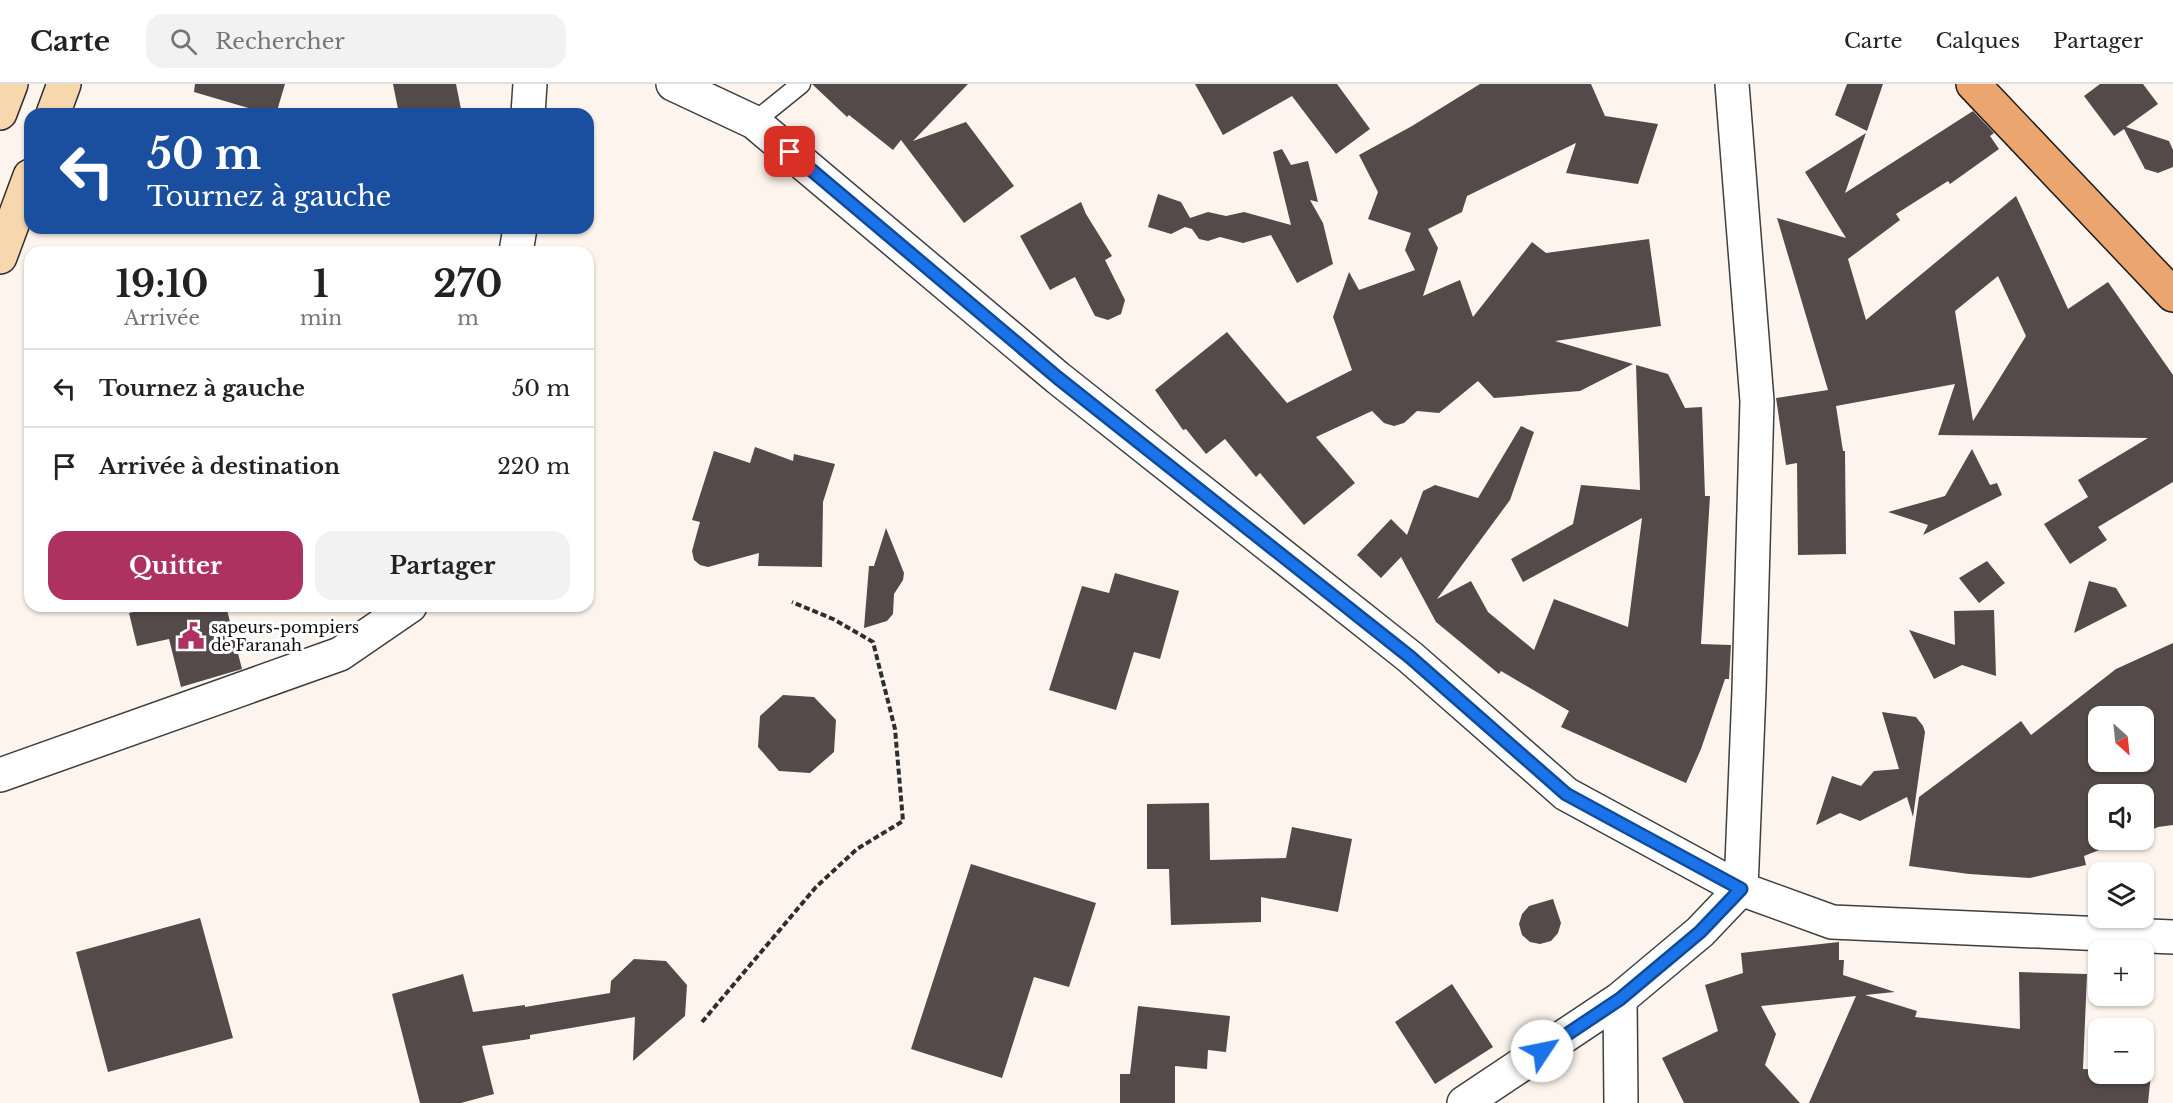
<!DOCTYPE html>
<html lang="fr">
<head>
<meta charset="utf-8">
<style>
  :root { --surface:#fff; --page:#f2f2f2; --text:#222; --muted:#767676; --line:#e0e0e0; --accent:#ad325f }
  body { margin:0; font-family:"Libre Baskerville",serif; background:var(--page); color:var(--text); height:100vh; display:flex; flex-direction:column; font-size:22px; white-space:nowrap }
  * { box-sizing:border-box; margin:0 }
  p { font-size:20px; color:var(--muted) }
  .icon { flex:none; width:33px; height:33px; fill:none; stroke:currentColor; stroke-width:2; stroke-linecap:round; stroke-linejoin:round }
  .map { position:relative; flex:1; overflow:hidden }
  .panel { position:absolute; left:24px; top:162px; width:570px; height:366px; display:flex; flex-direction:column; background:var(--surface); border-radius:18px; box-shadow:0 2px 4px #0004 }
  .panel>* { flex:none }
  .guide { position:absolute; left:24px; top:24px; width:570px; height:126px; border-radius:18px; box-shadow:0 2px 4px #0004; background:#1a4fa0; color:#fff; overflow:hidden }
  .needle { width:39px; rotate:153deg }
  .buttons { position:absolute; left:2088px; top:622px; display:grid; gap:12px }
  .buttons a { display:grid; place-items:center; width:66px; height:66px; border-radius:12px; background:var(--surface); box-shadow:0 2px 4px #0004; font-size:30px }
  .pin { position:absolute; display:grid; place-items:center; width:51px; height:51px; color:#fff; margin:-26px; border-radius:12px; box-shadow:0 3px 9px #0006 }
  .me { position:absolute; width:66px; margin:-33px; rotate:56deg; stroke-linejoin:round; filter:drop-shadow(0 0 4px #0008) }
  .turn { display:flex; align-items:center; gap:21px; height:126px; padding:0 24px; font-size:27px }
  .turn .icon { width:78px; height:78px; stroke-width:2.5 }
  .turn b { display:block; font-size:42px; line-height:51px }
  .eta { display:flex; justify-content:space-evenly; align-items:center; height:102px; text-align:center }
  .eta b { font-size:36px; font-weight:700; line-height:42px }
  .action { display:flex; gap:12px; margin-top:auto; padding:12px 24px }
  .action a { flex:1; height:69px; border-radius:18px; background:var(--accent); color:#fff; font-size:24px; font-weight:700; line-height:69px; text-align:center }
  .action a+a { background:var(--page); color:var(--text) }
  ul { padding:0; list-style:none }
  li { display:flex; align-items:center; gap:18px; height:78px; padding:0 24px; border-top:2px solid var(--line) }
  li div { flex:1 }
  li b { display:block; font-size:22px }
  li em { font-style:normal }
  header { display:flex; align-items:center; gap:36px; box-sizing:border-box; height:84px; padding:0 30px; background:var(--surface); border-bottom:2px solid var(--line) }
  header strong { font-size:28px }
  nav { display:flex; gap:33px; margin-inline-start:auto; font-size:21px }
  .search { width:420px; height:54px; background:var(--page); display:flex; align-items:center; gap:15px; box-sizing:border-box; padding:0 21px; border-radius:18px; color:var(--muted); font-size:22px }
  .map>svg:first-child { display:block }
  .building { fill:#534a49; fill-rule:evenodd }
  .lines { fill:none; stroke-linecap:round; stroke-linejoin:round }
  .lane-casing { stroke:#3f3f3f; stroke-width:21 }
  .street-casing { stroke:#3f3f3f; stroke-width:36 }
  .secondary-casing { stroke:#2e2e2e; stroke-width:36 }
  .primary-casing { stroke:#1d1d1d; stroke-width:36 }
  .path { stroke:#2e2e2e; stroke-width:4; stroke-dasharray:6 3; stroke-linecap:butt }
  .lane { stroke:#fff; stroke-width:18 }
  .street { stroke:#fff; stroke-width:33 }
  .secondary { stroke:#f7d7ae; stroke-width:33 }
  .primary { stroke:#eba56f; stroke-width:33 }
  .route-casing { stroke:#114b97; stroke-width:15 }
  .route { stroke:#1a73e8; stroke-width:10 }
  .labels { text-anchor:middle; stroke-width:6; stroke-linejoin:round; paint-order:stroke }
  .poi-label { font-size:16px; fill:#0c0c0c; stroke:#fff; text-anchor:start }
</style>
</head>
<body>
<header>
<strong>Carte</strong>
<div class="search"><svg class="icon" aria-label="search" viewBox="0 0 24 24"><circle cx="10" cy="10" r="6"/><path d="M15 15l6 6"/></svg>Rechercher</div>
<nav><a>Carte</a><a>Calques</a><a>Partager</a></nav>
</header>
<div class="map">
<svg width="2173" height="1019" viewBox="0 0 2173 1019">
  <rect width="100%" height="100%" fill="#fdf5ed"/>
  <path class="building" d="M 195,0 L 285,0 L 276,30 L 269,30 L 194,8 Z
    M 393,0 L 456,0 L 462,30 L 399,30 Z
    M 812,0 L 968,0 L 913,57 L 966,38 L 1014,102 L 964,139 L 901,56 L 893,66 L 849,31 L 847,33 Z
    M 1195,0 L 1337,0 L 1370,45 L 1336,70 L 1292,12 L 1223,51 Z
    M 1480,0 L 1591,0 L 1605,32 L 1658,40 L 1638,100 L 1566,89 L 1576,59 L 1467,112 L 1462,128 L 1428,145 L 1438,164 L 1423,212 L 1460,196 L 1473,233 L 1532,158 L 1546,169 L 1649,155 L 1661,242 L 1555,257 L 1633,280 L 1580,307 L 1494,314 L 1478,297 L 1439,329 L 1417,327 L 1404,339 L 1394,342 L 1384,339 L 1372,327 L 1316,353 L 1355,399 L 1304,441 L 1260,389 L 1256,393 L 1225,355 L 1206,370 L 1186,345 L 1183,346 L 1155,306 L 1227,248 L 1287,319 L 1352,286 L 1333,233 L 1349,188 L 1359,206 L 1415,186 L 1405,166 L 1411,149 L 1368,135 L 1378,108 L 1359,71 L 1412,42 Z
    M 1847,0 L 1883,0 L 1867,47 L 1835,31 Z
    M 2100,0 L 2143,0 L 2158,20 L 2126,43 L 2169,57 L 2173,66 L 2173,83 L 2158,89 L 2145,85 L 2124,45 L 2114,52 L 2084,12 Z
    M 1973,27 L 1994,49 L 1990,52 L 1999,65 L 1950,100 L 1948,97 L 1896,130 L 1900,136 L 1848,175 L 1866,236 L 2016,112 L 2068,225 L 2108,198 L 2173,291 L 2173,398 L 2098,443 L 2107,456 L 2070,480 L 2044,440 L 2088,413 L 2078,396 L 2148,354 L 1938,351 L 1955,300 L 1836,322 L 1843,367 L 1845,367 L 1846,470 L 1798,471 L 1797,379 L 1786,381 L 1776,314 L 1828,306 L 1777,134 L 1846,154 L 1805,88 L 1866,49 L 1845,109 ZM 1998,192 L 2026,252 L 1973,337 L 1955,227 Z
    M 1282,65 L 1291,81 L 1308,77 L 1318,118 L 1310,116 L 1323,139 L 1333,180 L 1297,199 L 1271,151 L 1243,159 L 1220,153 L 1208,157 L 1199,155 L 1192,145 L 1185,143 L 1171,150 L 1148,143 L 1158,110 L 1181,118 L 1190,134 L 1208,128 L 1226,132 L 1244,128 L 1291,141 L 1273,68 Z
    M 1081,118 L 1086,130 L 1112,172 L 1105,176 L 1125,216 L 1121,230 L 1108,236 L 1095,232 L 1075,193 L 1050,206 L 1020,152 Z
    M 1636,281 L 1668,290 L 1685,324 L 1702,323 L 1705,412 L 1710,412 L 1701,560 L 1731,561 L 1729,595 L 1725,595 L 1701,665 L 1686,699 L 1561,643 L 1569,627 L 1501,587 L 1499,590 L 1436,538 L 1401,473 L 1381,494 L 1357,471 L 1391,435 L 1407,451 L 1423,407 L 1435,401 L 1478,414 L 1521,342 L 1534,348 L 1510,416 L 1437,515 L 1471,497 L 1488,528 L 1534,566 L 1554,515 L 1628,543 L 1642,434 L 1523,498 L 1511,475 L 1573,440 L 1581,401 L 1640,406 Z
    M 755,363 L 793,377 L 794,370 L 835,380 L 823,418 L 822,483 L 758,482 L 759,469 L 708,483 L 700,481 L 694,476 L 692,467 L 700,438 L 692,436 L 714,367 L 750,379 Z
    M 1972,365 L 1990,401 L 1997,399 L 2002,411 L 1923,451 L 1928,441 L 1888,428 L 1945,412 Z
    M 886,444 L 904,489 L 903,496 L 894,510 L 893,530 L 887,537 L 864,544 L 869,482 L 874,482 Z
    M 1987,477 L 2005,499 L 1979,519 L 1959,494 Z
    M 1115,489 L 1179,507 L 1160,575 L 1134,568 L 1116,626 L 1049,606 L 1082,502 L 1109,509 Z
    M 2089,497 L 2116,504 L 2127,522 L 2074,549 Z
    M 160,522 L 226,522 L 242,585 L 181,603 L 169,555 L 137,562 L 129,529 Z
    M 1994,526 L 1996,592 L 1962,581 L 1934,595 L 1909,546 L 1955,561 L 1954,527 Z
    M 2173,559 L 2173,741 L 2158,743 L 2144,749 L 2144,711 L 2098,711 L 2098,756 L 2125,756 L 2084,772 L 2086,781 L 2030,794 L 1969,790 L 1909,782 L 1919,713 L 2021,637 L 2031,651 L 2116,585 ZM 2098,633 L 2144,633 L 2144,678 L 2098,678 Z
    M 783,611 L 814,613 L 836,636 L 834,668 L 810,689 L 779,687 L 758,663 L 760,632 Z
    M 1882,628 L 1916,633 L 1923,642 L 1925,648 L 1913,733 L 1907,713 L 1860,737 L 1840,729 L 1816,741 L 1832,692 L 1861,702 L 1874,687 L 1899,685 Z
    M 1209,719 L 1210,776 L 1286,774 L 1292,743 L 1352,755 L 1338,828 L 1261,813 L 1261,838 L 1171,841 L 1169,785 L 1147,785 L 1147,720 Z
    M 971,780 L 1096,819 L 1069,903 L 1034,893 L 1002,994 L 911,965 Z
    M 1553,815 L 1561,839 L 1558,849 L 1551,857 L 1540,860 L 1530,858 L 1522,851 L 1519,840 L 1522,830 L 1529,822 Z
    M 200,834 L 233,954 L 108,988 L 76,868 Z
    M 1839,858 L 1839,876 L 1844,876 L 1843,891 L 1895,908 L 1865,911 L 1917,927 L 1915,933 L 2020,945 L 2019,888 L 2087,890 L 2083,985 L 2098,986 L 2098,990 L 2151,990 L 2148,1019 L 1809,1019 L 1856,912 L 1761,922 L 1776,950 L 1765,981 L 1800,1019 L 1684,1019 L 1662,974 L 1718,947 L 1705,901 L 1743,889 L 1741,869 Z
    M 634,875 L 666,877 L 687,901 L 685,932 L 633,977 L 635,933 L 530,951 L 530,955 L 482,962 L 494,1010 L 461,1019 L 420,1019 L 392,910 L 463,890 L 473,928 L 525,921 L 525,923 L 610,909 L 611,897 Z
    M 1452,900 L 1493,963 L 1435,1000 L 1395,938 Z
    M 1138,922 L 1230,932 L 1226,968 L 1208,966 L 1207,985 L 1175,982 L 1175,1019 L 1120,1019 L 1120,990 L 1130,990 Z"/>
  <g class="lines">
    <defs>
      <path id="lane" d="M 754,38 L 801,0"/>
      <path id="street" d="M 673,0 L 754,38 L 1058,294 L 1410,573 L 1566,710 L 1741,805 L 1832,838 L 2173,853
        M 528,30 L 530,0
        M 516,168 L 520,144
        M 0,691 L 340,570 L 410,522
        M 1620,915 L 1621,1019
        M 1464,1019 L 1620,915 L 1700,848 L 1741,805 L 1749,606 L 1757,317 L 1732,0"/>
      <path id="secondary" d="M 0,29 L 11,0
        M 53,30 L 64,0
        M 0,173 L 30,92"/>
      <path id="primary" d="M 1973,0 L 2173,211"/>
    </defs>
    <use href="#lane" class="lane-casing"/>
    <use href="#street" class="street-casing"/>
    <use href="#secondary" class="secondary-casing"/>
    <use href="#primary" class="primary-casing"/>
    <path class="path" d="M 702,938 L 816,803 L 857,765 L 903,737 L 895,645 L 873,558 L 833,535 L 792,518"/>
    <use href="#lane" class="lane"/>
    <use href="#street" class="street"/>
    <use href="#secondary" class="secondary"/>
    <use href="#primary" class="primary"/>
  </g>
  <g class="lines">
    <defs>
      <path id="route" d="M 790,68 L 1058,294 L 1410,573 L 1566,710 L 1741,805 L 1700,848 L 1620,915 L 1542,967"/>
    </defs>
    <use href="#route" class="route-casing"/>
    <use href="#route" class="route"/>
  </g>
  <defs>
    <symbol id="civic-bare" viewBox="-9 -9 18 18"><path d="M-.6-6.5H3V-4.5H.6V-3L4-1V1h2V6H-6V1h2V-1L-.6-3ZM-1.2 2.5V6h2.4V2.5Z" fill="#ad325f" stroke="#fff" stroke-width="2.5" paint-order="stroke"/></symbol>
  </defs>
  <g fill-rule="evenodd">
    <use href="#civic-bare" x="172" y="533" width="38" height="38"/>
  </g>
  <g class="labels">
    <g class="poi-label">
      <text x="211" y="549">sapeurs-pompiers<tspan x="211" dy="18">de Faranah</tspan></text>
    </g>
  </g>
</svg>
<div class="buttons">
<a><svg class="needle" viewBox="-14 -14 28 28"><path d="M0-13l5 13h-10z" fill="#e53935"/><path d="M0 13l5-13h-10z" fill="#767676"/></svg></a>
<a><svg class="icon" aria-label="sound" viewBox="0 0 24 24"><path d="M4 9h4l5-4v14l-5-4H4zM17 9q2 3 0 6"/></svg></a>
<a><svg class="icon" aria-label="layers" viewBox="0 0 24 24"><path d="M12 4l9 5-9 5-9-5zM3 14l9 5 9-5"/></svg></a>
<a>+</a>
<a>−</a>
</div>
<div class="pin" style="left:790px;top:68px;background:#d93025"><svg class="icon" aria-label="arrive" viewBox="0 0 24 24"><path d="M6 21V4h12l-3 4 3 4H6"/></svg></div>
<svg class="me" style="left:1542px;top:967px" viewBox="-20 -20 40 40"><circle r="19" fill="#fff"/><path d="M0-13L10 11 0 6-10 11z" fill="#1a73e8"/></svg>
<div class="guide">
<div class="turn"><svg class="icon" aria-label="left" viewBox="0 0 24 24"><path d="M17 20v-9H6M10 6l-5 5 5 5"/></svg><div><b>50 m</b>Tournez à gauche</div></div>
</div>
<section class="panel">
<div class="eta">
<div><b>19:10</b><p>Arrivée</p></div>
<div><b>1</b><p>min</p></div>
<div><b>270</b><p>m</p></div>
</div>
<ul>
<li><svg class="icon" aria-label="left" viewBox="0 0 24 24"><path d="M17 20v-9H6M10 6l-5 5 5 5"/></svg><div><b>Tournez à gauche</b></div><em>50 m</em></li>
<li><svg class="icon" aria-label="arrive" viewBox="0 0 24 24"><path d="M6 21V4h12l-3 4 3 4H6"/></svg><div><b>Arrivée à destination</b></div><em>220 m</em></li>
</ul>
<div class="action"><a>Quitter</a><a>Partager</a></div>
</section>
</div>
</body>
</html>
